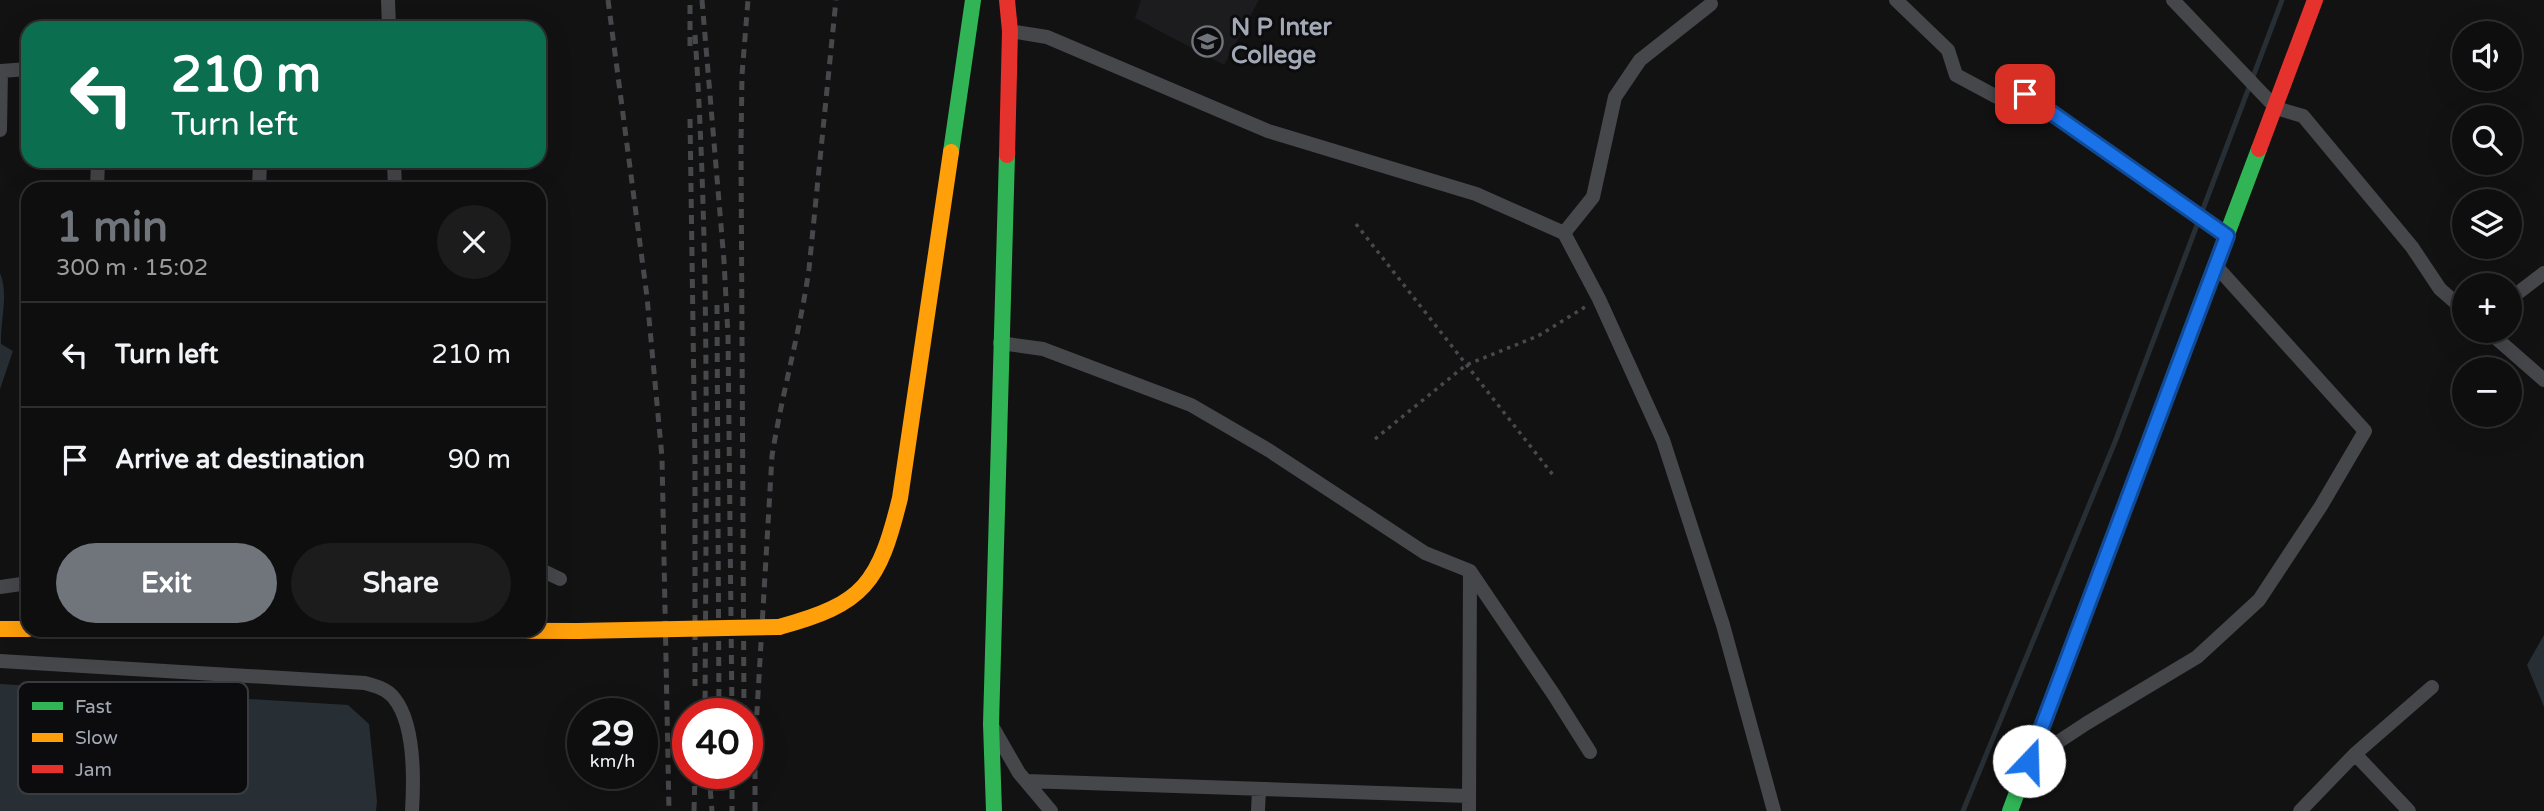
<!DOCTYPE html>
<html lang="en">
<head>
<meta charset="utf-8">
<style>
  :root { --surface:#0e0e0e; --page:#1c1c1c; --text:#f1f3f6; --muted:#9b9c9e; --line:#2e2e2e; --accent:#70747b }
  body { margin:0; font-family:"Varela Round",sans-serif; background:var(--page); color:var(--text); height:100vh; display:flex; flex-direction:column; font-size:26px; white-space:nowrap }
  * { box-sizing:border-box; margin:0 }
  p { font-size:23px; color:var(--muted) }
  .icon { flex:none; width:38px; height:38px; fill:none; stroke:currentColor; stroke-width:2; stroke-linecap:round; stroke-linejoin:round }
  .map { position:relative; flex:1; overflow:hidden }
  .drawer { position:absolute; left:21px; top:182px; width:525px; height:455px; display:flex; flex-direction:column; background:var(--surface); border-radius:21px; box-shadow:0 7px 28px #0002,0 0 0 2px var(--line) }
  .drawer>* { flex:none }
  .guide { position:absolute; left:21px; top:21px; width:525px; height:147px; border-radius:21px; box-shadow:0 7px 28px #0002,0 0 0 2px var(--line); background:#0b6e4f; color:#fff; overflow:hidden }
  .fabs { position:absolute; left:2452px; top:21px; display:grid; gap:14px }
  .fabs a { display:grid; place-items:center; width:70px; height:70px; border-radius:50%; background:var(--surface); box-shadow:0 7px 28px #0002,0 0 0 2px var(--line); font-size:35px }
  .speed { position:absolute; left:567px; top:698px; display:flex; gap:14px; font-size:35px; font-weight:700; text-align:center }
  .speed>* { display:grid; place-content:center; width:91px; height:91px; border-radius:50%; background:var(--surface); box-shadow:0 7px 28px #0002,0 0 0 2px var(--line); line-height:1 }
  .speed small { font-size:18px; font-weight:400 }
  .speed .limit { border:10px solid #d22; background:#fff; color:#111 }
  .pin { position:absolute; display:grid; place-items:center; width:60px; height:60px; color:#fff; margin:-30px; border-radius:14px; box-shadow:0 4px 10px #0006 }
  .me { position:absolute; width:77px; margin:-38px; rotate:21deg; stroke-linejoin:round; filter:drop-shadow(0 0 5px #0008) }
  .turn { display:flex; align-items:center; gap:24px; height:147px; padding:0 35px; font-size:32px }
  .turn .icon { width:91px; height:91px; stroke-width:2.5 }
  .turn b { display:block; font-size:49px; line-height:60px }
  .round { display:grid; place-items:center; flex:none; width:74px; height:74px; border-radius:37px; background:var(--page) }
  .headline { display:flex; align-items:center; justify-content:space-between; height:119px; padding:0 35px }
  h1 { font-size:42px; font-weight:700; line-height:52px; color:var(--accent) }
  .primary-button { display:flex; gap:14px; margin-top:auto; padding:14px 35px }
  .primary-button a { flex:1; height:80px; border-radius:42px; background:var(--accent); color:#fff; font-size:28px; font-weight:700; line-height:80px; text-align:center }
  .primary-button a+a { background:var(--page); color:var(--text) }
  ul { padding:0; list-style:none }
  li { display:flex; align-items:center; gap:21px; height:105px; padding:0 35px; border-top:2px solid var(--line) }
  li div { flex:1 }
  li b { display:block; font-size:26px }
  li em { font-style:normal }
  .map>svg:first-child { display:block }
  .built { fill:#1c1c1e }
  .water { fill:#272f35 }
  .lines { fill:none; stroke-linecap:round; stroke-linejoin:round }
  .stream { stroke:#272f35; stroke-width:5 }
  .path { stroke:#48494d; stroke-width:3.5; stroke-dasharray:3.5 5; stroke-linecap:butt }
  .street { stroke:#46474b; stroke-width:14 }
  .fast { stroke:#30b455; stroke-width:16 }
  .slow { stroke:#ff9f0a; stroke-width:16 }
  .jam { stroke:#e5322d; stroke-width:16 }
  .rail { stroke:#47484b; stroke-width:5; stroke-dasharray:9 7; stroke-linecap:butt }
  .slow-bridge { stroke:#ff9f0a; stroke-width:16 }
  .route-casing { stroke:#114b97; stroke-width:18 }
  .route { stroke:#1a73e8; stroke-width:12 }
  .labels { text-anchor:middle; stroke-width:6; stroke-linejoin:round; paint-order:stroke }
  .poi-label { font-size:24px; font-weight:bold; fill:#a2a8b4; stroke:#0c0c0e; text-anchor:start }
  .key { fill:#0c0c0e; stroke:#393b40; stroke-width:2 }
  .key-label { font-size:19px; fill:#a2a8b4 }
</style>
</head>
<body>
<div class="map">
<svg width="2544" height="811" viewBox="0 0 2544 811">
  <rect width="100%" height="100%" fill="#121212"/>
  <path class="built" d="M 1141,0 L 1259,0 L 1224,65 L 1135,18 Z"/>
  <path class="water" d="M 0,273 C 9,295 0,321 1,344 L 13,351 L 0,389 Z
    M 2544,635 L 2544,707 L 2527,665 Z
    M 0,684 L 348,705 L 369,724 L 377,801 L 376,811 L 0,811 Z"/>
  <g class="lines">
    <path class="stream" d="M 1963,811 L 2115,442 L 2282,0"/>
    <path class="path" d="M 1356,224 L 1553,475
      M 1375,439 L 1466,365 L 1538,336 L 1585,307"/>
    <path class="street" d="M 388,0 L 389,28
      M 1896,0 L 1948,50 L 1956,75 L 1997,97 L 2025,94 L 2227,236
      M 2173,0 L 2276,108 L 2303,116 L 2412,247 L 2440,289 L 2464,310
      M 1010,31 L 1047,37 L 1268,131 L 1476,194 L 1564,233 L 1599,299 L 1663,440 L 1723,625 L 1774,811
      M 0,130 L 1,71 L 28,69
      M 394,161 L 395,189
      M 97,189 L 98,161
      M 259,189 L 260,161
      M 1564,233 L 1593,197 L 1615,97 L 1640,60 L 1711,4
      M 2510,299 L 2544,273
      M 2488,331 L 2544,380
      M 1000,343 L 1043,349 L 1191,405 L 1270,451 L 1425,553 L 1470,571 L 1554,695 L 1590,752
      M 539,569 L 560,579
      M 0,587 L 28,583
      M 0,661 L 365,683 C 376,686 387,689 394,698 C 415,724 414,779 412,811
      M 992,726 L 1019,773 L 1051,811
      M 2355,754 L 2409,811
      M 2029,761 L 2087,723 L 2197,657 L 2259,600 L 2321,506 L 2365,431 L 2216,266
      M 1026,781 L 1468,796
      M 1258,811 L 1259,789
      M 1469,811 L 1470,571
      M 2300,811 L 2355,754 L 2432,687"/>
    <path class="fast" d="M 951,152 L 973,0
      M 994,811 L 991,724 L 1007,155
      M 2010,811 L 2259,149"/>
    <path class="slow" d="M 779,627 C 865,604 879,583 900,498 L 951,152
      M 0,629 L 28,629
      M 305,630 L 578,631"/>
    <path class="jam" d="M 2259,149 L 2315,0
      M 1007,155 L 1010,31 L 1007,0"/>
    <path class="rail" d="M 608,0 L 647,297 L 662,457 L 669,811
      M 702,0 L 724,261 L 728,336 L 732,714
      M 695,35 C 710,261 706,488 705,714
      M 690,46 L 690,0
      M 690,119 L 695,463 L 695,686
      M 717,305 L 719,714
      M 744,714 L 741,146 L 742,75 L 748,0
      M 709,774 L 712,811
      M 732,774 L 732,811
      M 694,811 L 695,774
      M 755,811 L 755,745 L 772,456 C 782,393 800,332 809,269 L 836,0"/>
    <path class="slow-bridge" d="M 578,631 L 779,627"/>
  </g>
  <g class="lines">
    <defs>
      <path id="route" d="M 2025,94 L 2227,236 L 2029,761"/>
    </defs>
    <use href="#route" class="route-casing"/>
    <use href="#route" class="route"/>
  </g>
  <defs>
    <symbol id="school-ring" viewBox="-11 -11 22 22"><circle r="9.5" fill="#0c0c0e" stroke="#70747b" stroke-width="1.5"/><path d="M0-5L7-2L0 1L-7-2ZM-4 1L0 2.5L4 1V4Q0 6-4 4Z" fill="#70747b"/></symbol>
  </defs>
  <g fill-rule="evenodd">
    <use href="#school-ring" x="1190" y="24" width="35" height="35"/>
  </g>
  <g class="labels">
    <g class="poi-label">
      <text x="1231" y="35">N P Inter<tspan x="1231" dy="28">College</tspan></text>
    </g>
  </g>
  <rect x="18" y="682" width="230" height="112" rx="10" class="key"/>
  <rect x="32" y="702" width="31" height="8" fill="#30b455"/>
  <rect x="32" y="733" width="31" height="9" fill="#ff9f0a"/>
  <rect x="32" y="765" width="31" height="8" fill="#e5322d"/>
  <g class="key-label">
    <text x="75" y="713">Fast</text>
    <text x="75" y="744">Slow</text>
    <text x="75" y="776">Jam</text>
  </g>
</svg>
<div class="fabs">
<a><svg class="icon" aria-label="sound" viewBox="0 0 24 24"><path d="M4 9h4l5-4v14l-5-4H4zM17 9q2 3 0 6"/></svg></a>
<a><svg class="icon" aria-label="search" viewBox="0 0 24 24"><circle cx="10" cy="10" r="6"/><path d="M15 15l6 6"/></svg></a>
<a><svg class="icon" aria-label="layers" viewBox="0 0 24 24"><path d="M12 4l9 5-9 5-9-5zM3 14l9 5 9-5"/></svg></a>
<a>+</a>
<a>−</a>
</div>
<div class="speed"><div>29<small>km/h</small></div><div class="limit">40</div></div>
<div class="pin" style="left:2025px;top:94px;background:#d93025"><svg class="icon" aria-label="arrive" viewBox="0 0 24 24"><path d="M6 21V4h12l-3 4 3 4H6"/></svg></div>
<svg class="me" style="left:2029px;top:761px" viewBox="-20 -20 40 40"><circle r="19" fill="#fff"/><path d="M0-13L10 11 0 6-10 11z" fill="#1a73e8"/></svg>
<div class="guide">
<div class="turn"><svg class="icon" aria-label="left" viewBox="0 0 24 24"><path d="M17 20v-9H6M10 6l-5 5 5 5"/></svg><div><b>210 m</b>Turn left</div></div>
</div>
<section class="drawer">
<div class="headline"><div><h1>1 min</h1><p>300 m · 15:02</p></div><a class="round"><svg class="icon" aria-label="close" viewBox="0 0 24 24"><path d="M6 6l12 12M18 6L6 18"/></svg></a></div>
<ul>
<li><svg class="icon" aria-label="left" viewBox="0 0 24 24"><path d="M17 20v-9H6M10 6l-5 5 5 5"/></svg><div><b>Turn left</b></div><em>210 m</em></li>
<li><svg class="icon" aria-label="arrive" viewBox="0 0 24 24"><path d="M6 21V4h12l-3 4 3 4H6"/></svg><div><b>Arrive at destination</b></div><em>90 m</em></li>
</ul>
<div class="primary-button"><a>Exit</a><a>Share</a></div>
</section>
</div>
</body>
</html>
